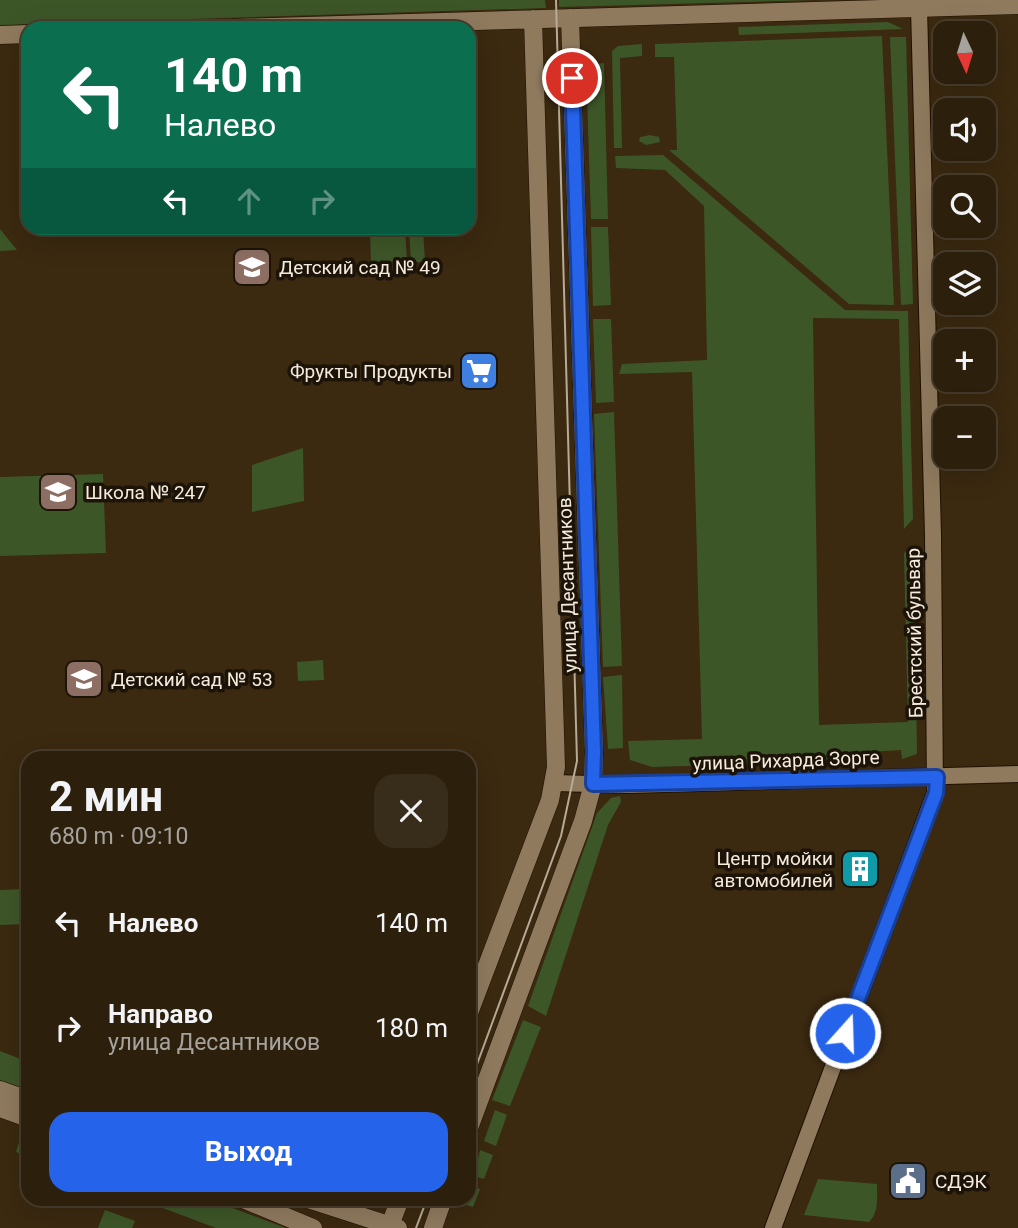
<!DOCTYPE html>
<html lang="ru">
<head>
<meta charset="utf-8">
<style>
  :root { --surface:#2c1f0c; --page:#382c1a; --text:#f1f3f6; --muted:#a6a29d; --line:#483d2d; --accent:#2563eb }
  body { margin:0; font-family:Roboto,sans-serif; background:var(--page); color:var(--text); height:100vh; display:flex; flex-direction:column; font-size:26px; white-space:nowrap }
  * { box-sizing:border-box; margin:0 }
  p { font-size:23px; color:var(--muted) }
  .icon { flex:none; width:38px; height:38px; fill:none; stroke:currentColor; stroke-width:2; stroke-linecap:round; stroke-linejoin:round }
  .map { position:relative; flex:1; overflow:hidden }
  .sheet { position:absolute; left:21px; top:751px; width:455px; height:455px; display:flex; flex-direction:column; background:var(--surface); border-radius:21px; box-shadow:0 7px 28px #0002,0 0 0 2px var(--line) }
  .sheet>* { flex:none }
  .banner { position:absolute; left:21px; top:21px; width:455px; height:214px; border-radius:21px; box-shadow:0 7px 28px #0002,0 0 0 2px var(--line); background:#0b6e4f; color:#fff; overflow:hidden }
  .needle { width:46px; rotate:176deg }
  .fabs { position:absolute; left:933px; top:21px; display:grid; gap:14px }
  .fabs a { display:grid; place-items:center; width:63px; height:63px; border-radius:14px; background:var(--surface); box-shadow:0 7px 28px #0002,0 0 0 2px var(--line); font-size:35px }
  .pin { position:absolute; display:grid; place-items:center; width:60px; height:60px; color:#fff; margin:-30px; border:4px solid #fff; border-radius:50%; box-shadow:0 2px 7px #0007 }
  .me { position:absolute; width:77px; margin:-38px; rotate:20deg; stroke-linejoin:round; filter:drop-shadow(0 0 5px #0008) }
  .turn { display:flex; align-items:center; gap:24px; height:147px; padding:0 28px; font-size:32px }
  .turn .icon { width:91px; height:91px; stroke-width:2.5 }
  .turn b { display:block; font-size:49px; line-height:60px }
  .lanes { display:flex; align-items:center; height:66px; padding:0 28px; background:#0003; justify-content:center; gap:35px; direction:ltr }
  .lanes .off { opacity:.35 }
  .round { display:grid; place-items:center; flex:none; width:74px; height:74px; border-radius:21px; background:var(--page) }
  .head { display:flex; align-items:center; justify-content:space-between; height:119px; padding:0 28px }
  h1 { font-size:42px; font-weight:700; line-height:52px }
  .cta { display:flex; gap:14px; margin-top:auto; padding:14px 28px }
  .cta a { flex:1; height:80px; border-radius:21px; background:var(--accent); color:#fff; font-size:28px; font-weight:700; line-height:80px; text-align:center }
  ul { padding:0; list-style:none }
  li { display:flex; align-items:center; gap:21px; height:105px; padding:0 28px }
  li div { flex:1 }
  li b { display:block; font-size:26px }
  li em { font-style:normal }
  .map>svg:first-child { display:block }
  .green { fill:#3d5628 }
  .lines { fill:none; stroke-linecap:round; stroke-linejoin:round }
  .minor-casing { stroke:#210; stroke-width:18 }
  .tertiary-casing { stroke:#210; stroke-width:19 }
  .minor { stroke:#8f7a5e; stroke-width:16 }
  .tertiary { stroke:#8f7a5e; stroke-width:18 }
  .tram { stroke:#b7aa98; stroke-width:2 }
  .route-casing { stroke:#184099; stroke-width:18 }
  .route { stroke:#2563eb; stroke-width:12 }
  .labels { text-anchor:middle; stroke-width:7; stroke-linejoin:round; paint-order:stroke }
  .poi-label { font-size:19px; fill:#f6ebdc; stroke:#1c1409; text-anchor:start }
  .street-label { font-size:19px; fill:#f6ebdc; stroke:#1c1409 }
</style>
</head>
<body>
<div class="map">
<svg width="1018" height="1228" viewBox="0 0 1018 1228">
  <rect width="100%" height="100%" fill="#3b2910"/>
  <path class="green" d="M 0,0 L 545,0 L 546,8 L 0,25 Z
    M 559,0 L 815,0 L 559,7 Z
    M 888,22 L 903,29 L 739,35 L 738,27 Z
    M 882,36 L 894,305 L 849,304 L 669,150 L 677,150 L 674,57 L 655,57 L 655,44 Z
    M 890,37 L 906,37 L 913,304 L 901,305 Z
    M 642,44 L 642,56 L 620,58 L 622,148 L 614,148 L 612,51 L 618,46 Z
    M 604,63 L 608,219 L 591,219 L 586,65 Z
    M 650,135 L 659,137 L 660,142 L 646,145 L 639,141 L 640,137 Z
    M 663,155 L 845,310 L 908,311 L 913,519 L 904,529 L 899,319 L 813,318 L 819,725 L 908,722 L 904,553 L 914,545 L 917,754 L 902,759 L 901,750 L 869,752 L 869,760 L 652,767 L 630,760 L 628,741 L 702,739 L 692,372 L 619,374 L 622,364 L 707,360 L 704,206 L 665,170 L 616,168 L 615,156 Z
    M 591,227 L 608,227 L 611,305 L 593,306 Z
    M 370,228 L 405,228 L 407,261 L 371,263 Z
    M 409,228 L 423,228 L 425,262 L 411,262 Z
    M 0,229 L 17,250 L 0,251 Z
    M 593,319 L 611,319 L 614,402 L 596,403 Z
    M 614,412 L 622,666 L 603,667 L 594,414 Z
    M 303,448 L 304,501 L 252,512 L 252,465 Z
    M 103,474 L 106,553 L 0,556 L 0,477 Z
    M 323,660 L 324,680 L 298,681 L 297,662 Z
    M 622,675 L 623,748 L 608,749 L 603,677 Z
    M 620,796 L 621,802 L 608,825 L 546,1016 L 528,1006 L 597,813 L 611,798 Z
    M 28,889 L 28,924 L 0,925 L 0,890 Z
    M 523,1020 L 541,1027 L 510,1106 L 492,1100 Z
    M 0,1051 L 28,1062 L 28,1090 L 0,1080 Z
    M 495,1110 L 507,1115 L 496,1146 L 484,1141 Z
    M 28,1131 L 28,1156 L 16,1152 L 21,1136 Z
    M 480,1150 L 493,1155 L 484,1179 L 471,1175 L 476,1168 Z
    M 818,1179 L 877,1184 C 877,1198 879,1212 869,1222 L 804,1215 Z
    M 469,1185 L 480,1189 L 473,1207 L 461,1203 L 462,1199 L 469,1199 Z
    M 139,1199 L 208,1199 L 286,1228 L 216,1228 Z
    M 105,1210 L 135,1221 L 132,1228 L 98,1228 Z"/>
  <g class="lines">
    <defs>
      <path id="minor" d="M 554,783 L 628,785 L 1018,774
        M 773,1228 L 935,793 L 933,535 L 919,8"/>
      <path id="tertiary" d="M 234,28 L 1018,5
        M 0,35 L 28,34
        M 469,1013 L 550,800 L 556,767 L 533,19
        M 0,1090 L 28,1100
        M 0,1108 L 28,1118
        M 469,1128 L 583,821 L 593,784 L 594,752 L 570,18
        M 243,1199 L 313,1228
        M 308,1199 L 398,1228
        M 389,1228 L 400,1199
        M 433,1228 L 443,1199"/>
    </defs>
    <use href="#minor" class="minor-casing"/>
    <use href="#tertiary" class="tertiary-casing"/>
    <use href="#minor" class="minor"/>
    <use href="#tertiary" class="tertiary"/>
    <path class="tram" d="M 469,1086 L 561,836 L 577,761 L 556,0
      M 416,1228 L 427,1199"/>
  </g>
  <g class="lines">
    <defs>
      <path id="route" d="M 572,78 L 594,752 L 593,784 L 937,777 L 936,793 L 845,1033"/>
    </defs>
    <use href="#route" class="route-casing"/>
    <use href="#route" class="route"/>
  </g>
  <defs>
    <symbol id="school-square" viewBox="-11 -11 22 22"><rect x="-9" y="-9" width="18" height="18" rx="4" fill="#8d6e63" stroke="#1c1409"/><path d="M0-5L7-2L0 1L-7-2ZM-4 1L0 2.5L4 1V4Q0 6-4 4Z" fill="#fff"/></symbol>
    <symbol id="supermarket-square" viewBox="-11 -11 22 22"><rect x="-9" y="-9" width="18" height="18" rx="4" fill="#3f7fe0" stroke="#1c1409"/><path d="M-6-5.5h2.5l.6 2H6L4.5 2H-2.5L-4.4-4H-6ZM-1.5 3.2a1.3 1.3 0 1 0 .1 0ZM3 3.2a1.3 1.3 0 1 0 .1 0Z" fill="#fff"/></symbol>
    <symbol id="building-square" viewBox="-11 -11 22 22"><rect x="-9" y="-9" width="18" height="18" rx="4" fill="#0f9aa8" stroke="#1c1409"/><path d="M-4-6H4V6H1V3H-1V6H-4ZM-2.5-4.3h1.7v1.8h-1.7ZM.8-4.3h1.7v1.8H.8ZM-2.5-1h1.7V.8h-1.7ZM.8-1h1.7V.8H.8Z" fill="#fff"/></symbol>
    <symbol id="civic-square" viewBox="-11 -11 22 22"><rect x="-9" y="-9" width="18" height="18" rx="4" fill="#5c6f8a" stroke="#1c1409"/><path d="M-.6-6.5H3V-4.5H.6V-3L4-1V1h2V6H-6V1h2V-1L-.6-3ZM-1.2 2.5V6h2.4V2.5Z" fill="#fff"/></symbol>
  </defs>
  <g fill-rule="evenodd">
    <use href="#school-square" x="230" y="245" width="44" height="44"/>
    <use href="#supermarket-square" x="457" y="349" width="44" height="44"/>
    <use href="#school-square" x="36" y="470" width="44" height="44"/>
    <use href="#school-square" x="62" y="657" width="44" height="44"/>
    <use href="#building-square" x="838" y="847" width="44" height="44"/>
    <use href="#civic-square" x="886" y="1159" width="44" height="44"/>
  </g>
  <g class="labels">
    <g class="poi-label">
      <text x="279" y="274">Детский сад № 49</text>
      <text x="452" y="378" text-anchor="end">Фрукты Продукты</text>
      <text x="85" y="499">Школа № 247</text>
      <text x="111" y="686">Детский сад № 53</text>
      <text x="833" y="865" text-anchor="end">Центр мойки<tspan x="833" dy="22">автомобилей</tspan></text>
      <text x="935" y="1188">СДЭК</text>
    </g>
    <g class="street-label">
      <text transform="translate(567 585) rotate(-92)" y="7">улица Десантников</text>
      <text transform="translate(914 633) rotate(-91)" y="7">Брестский бульвар</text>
      <text transform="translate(786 760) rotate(-2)" y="7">улица Рихарда Зорге</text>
    </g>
  </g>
</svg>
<div class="fabs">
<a><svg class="needle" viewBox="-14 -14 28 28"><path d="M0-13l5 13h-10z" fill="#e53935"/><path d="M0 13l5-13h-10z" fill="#a6a29d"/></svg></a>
<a><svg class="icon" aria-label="sound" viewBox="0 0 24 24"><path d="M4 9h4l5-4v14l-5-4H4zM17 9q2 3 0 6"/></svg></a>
<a><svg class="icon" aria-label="search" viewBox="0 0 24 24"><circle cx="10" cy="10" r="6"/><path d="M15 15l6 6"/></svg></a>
<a><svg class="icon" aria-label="layers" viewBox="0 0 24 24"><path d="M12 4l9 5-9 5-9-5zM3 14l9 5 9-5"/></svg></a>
<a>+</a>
<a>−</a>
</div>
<div class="pin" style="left:572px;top:78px;background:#d93025"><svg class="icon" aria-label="arrive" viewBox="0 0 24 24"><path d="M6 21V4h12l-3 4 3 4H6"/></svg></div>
<svg class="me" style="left:845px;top:1033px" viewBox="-20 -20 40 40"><circle r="17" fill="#2563eb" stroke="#fff" stroke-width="3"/><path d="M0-11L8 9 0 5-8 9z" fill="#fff"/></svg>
<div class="banner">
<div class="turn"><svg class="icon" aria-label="left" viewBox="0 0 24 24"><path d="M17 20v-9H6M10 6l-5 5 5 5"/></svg><div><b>140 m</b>Налево</div></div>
<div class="lanes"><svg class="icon" aria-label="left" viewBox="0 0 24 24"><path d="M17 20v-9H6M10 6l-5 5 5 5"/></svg><svg class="icon off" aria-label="ahead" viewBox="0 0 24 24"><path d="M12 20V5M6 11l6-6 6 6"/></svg><svg class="icon off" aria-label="right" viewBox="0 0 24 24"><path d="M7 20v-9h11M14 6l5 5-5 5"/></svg></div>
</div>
<section class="sheet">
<div class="head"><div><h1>2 мин</h1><p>680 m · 09:10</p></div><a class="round"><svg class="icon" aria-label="close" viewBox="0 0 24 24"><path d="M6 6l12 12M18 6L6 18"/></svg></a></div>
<ul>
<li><svg class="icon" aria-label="left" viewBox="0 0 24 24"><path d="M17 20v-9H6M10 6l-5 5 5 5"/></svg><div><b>Налево</b></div><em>140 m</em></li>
<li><svg class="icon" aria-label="right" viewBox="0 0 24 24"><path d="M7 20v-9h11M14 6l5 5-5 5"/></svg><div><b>Направо</b><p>улица Десантников</p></div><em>180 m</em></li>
</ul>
<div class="cta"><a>Выход</a></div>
</section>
</div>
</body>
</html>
